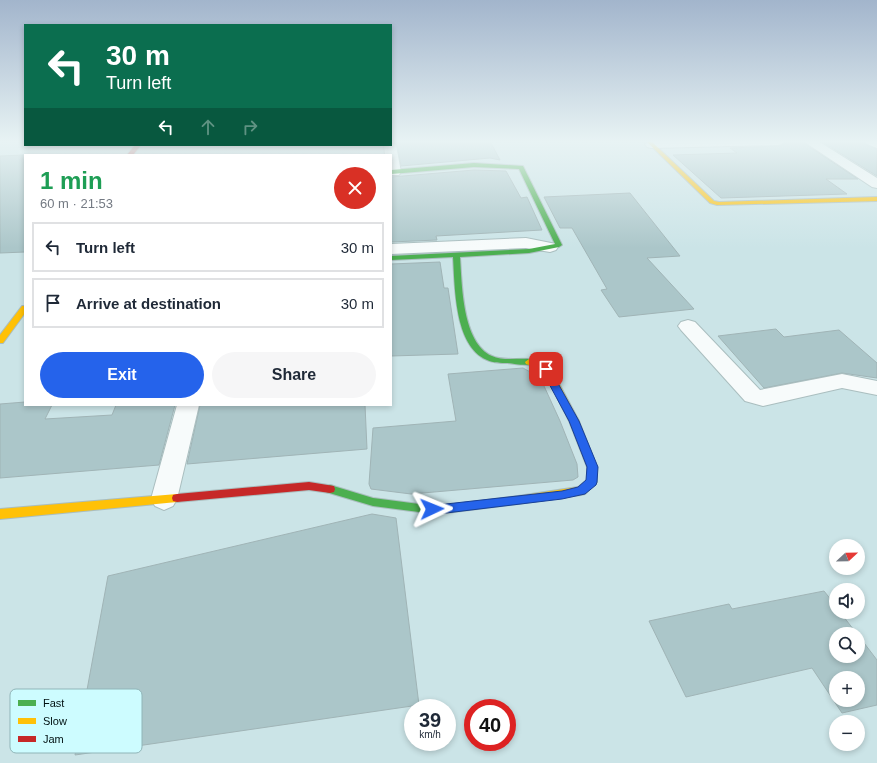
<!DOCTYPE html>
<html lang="en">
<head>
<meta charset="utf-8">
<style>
  :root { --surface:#fff; --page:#f6f6f7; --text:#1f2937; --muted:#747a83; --line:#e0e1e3; --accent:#2563eb }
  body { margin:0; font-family:Arial,sans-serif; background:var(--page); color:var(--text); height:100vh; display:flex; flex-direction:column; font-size:15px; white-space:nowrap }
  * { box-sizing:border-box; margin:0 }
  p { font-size:13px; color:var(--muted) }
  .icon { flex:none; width:22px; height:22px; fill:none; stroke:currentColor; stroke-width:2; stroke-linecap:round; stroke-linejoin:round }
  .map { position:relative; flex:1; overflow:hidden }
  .sheet { position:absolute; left:24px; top:154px; width:368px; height:252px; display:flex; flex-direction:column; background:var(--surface); border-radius:0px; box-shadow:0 2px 6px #0003 }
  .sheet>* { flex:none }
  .banner { position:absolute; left:24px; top:24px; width:368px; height:122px; border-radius:0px; box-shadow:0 2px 6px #0003; background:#0b6e4f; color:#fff; overflow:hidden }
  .needle { width:26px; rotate:68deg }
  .tools { position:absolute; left:829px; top:539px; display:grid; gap:8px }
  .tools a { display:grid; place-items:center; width:36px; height:36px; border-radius:50%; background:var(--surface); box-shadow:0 2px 6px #0003; font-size:20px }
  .speed { position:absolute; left:404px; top:699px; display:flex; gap:8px; font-size:20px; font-weight:700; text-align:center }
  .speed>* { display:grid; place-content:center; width:52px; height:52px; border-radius:50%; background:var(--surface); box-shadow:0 2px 6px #0003; line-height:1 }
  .speed small { font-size:10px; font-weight:400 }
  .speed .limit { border:6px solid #d22; background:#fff; color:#111 }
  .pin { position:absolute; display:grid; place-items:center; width:34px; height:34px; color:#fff; margin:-17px; border-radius:8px; box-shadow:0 2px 6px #0006 }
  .me { position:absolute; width:44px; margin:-22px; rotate:88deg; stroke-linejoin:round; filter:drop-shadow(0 0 3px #0008) }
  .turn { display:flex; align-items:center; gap:14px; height:84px; padding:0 16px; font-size:18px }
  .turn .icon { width:52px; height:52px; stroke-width:2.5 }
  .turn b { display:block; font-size:28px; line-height:34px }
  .lanes { display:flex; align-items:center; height:38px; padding:0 16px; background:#0003; justify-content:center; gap:20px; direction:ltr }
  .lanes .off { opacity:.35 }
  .round { display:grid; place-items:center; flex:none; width:42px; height:42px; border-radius:21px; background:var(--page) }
  .head { display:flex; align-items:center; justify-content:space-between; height:68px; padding:0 16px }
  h1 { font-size:24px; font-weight:600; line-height:30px; color:#1e9e55 }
  .action { display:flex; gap:8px; margin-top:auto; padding:8px 16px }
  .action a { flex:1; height:46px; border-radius:24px; background:var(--accent); color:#fff; font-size:16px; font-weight:600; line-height:46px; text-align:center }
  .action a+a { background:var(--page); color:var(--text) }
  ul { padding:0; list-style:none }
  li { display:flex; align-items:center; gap:12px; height:50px; margin:0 8px 6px; padding:0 8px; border:2px solid var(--line); border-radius:0px }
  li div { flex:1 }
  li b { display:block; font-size:15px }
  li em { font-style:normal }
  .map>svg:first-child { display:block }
  .building { fill:#abc6c9; stroke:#a0b4b6; fill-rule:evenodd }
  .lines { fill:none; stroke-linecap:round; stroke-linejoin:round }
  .street-casing { stroke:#aabebf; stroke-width:2 }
  .fast-casing { stroke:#aabebf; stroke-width:2 }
  .slow-casing { stroke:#aabebf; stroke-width:2 }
  .jam-casing { stroke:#aabebf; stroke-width:2 }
  .street { fill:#f7fbfb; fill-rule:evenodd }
  .fast { fill:#4caf50; fill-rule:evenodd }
  .slow { fill:#ffc107; fill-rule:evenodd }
  .jam { fill:#c62828; fill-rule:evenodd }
  .route { fill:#2563eb; stroke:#184099 }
  .key { fill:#cdfcff; stroke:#90b5b8; stroke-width:1 }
  .key-label { font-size:11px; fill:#011011 }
</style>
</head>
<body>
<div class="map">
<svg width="877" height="763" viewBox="0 0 877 763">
  <rect width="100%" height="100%" fill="#cbe4e7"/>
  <path class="building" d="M 395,141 L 490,141 L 500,160 L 490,158 L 401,166 L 397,145 Z
    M 863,141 L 866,145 L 877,149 L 877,176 L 824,143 Z
    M 802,142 L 858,179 L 826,179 L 847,194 L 721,198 L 673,155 L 737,153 L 730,148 L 778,146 L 782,145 L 785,143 Z
    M 25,155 L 25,252 L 0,253 L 0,156 Z
    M 474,170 L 506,171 L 521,198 L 527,197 L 542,230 L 436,236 L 437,240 L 391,242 L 391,177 Z
    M 630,193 L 680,256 L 647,258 L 694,309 L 619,317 L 601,290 L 607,289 L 572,228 L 560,228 L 544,197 Z
    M 440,262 L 444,288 L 448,288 L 458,354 L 391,356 L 391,264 Z
    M 776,329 L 784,337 L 839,330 L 877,363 L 877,378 L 842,373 L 764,388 L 718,336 Z
    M 523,368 L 534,374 L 544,386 L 560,421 L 577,464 L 578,477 L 573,480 L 411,494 L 371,489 L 369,484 L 373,428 L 456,421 L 448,374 Z
    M 25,402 L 25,405 L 52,405 L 45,419 L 112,415 L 116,405 L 175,405 L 159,465 L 0,478 L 0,404 Z
    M 200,405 L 365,405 L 367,449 L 187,464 Z
    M 372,514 L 396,518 L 419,705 L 75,755 L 108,576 Z
    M 824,591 L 836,606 L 836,612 L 840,612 L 857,634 L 836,634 L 836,656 L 858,656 L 858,635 L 877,660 L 877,705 L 842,713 L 812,668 L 686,697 L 649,621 L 729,604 L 732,609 ZM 836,678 L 858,678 L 858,700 L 836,700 Z"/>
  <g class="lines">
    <defs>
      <path id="street" d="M 648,141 L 784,141 L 782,144 L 778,145 L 651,148 L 647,147 L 645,144 Z
        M 803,141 L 818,141 L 877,178 L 877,188 L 872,187 Z
        M 865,141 L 877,141 L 877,148 L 867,144 Z
        M 391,142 L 396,145 L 401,172 L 399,175 L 391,175 L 391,155 L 385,155 L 384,145 L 391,145 Z
        M 526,238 L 556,244 L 558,247 L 556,250 L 550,252 L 526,248 L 391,254 L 391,244 Z
        M 688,320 L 695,322 L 760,390 L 842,374 L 877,381 L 877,395 L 842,388 L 763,406 L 745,401 L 681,330 L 678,326 L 681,322 Z
        M 177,405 L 199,405 L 177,499 L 173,506 L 164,510 L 155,506 L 151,499 Z"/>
      <path id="fast" d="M 474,163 L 523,166 L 562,245 L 559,247 L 529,253 L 460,257 C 462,284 462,343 492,356 C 502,361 518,358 529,359 L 533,362 L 532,364 C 525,366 515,364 508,363 C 501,363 493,363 487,360 C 454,346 455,286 453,257 L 391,260 L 391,256 L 529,249 L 555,244 L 519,169 L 474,167 L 391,174 L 391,170 Z
        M 330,485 L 373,498 L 419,504 L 446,505 L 518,496 L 522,497 L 523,500 L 522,503 L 518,504 L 446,513 L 419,512 L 373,506 L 326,492 L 325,489 L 326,486 Z"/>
      <path id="slow" d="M 646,141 L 651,141 L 714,201 L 719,202 L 877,197 L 877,201 L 717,205 L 710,203 Z
        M 22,306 L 25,306 L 25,313 L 3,343 L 0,343 L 0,335 Z
        M 529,359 L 545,365 L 555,376 L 579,421 L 597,467 L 597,482 L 585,494 L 581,495 L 518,504 L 514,503 L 513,500 L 514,497 L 518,496 L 578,487 L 587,480 L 587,467 L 569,421 L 547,377 L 539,369 L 526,364 L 525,362 Z
        M 177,494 L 181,495 L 182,498 L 181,501 L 177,502 L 0,519 L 0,509 Z"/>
      <path id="jam" d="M 135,145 L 141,145 L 133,155 L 127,155 Z
        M 309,482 L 334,486 L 335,489 L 334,492 L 330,493 L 309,490 L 177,502 L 173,501 L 172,498 L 173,495 L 177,494 Z"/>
    </defs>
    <use href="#street" class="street-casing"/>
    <use href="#fast" class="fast-casing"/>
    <use href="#slow" class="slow-casing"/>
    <use href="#jam" class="jam-casing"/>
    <use href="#street" class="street"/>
    <use href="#fast" class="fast"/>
    <use href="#slow" class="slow"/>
    <use href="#jam" class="jam"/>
  </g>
  <linearGradient id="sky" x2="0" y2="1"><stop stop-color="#a2b5cc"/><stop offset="0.57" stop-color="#e8f3f4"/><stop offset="1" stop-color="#e8f3f4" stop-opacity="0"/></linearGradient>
  <rect width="877" height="248" fill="url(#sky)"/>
  <path class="route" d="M 546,366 L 550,369 L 579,421 L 598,467 L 597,482 L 596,485 L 585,494 L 562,499 L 446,513 L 428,512 L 427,509 L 428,505 L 446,504 L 562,491 L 578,487 L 586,480 L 587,467 L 569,421 L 541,369 Z"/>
  <rect x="10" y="689" width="132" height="64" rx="6" class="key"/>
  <rect x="18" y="700" width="18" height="6" fill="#4caf50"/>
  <rect x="18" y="718" width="18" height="6" fill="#ffc107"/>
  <rect x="18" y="736" width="18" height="6" fill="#c62828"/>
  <g class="key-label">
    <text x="43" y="707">Fast</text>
    <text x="43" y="725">Slow</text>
    <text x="43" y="743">Jam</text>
  </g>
</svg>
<div class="tools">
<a><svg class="needle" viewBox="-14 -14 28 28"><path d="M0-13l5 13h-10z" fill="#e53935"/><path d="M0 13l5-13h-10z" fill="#747a83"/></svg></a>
<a><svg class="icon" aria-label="sound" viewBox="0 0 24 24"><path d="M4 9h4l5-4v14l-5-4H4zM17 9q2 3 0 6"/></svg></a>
<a><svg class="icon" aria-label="search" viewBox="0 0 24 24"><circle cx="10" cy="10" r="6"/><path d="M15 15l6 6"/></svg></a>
<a>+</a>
<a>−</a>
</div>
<div class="speed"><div>39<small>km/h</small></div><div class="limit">40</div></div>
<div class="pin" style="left:546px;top:369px;background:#d93025"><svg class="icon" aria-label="arrive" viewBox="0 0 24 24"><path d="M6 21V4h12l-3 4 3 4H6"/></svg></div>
<svg class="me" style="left:432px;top:509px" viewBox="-20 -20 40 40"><path d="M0-17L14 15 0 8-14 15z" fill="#2563eb" stroke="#fff" stroke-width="4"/></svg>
<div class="banner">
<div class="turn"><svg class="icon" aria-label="left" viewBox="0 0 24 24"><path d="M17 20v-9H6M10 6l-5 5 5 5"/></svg><div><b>30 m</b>Turn left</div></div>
<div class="lanes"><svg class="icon" aria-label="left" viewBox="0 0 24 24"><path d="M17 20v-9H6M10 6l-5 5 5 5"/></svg><svg class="icon off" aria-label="ahead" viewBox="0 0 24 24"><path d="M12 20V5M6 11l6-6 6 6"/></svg><svg class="icon off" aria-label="right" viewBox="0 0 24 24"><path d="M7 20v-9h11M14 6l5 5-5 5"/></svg></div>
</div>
<section class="sheet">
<div class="head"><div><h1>1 min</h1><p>60 m · 21:53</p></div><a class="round" style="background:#d93025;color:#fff"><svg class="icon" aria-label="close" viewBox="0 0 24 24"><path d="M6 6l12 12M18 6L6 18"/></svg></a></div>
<ul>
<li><svg class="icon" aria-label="left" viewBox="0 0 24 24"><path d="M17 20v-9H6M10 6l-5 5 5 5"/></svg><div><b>Turn left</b></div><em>30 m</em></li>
<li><svg class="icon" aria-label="arrive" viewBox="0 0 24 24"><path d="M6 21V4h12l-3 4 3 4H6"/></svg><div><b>Arrive at destination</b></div><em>30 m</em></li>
</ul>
<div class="action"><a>Exit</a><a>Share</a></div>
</section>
</div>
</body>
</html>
